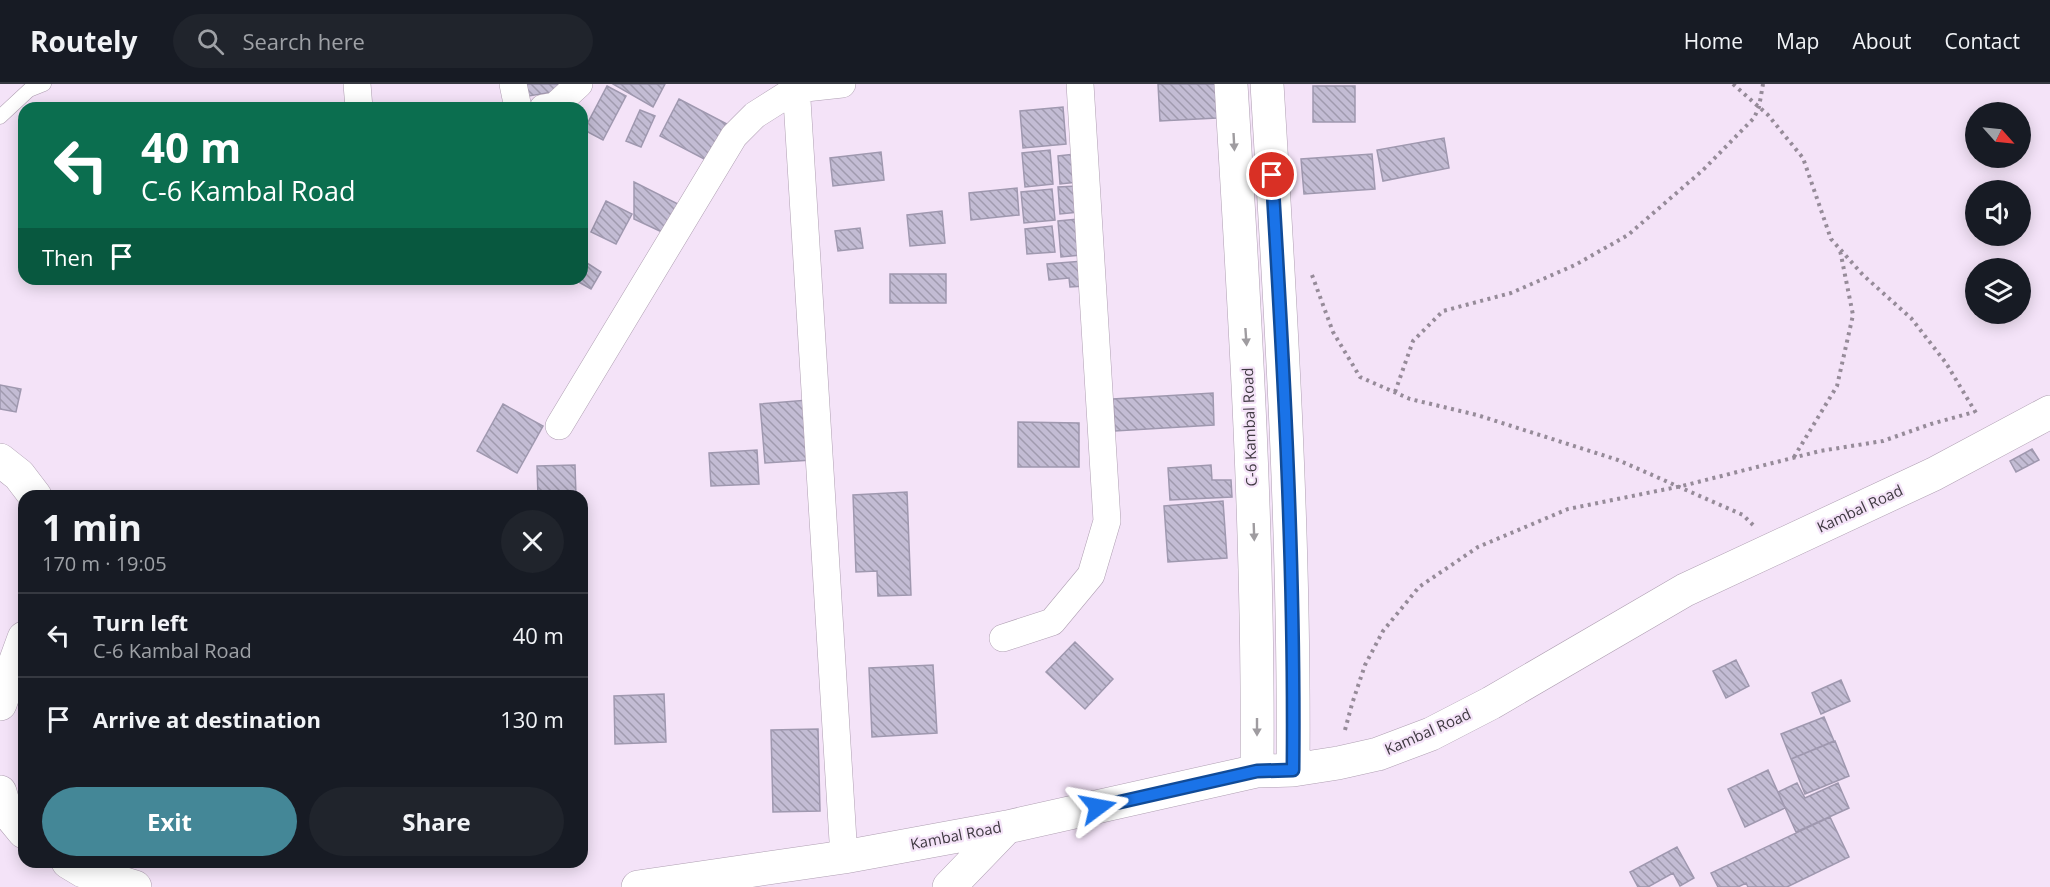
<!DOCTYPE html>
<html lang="en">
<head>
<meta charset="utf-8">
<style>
  :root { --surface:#171b24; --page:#20242c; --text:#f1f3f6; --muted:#9ea1a6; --line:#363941; --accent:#448797 }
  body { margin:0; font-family:"Open Sans",sans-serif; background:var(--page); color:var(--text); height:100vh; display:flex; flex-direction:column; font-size:22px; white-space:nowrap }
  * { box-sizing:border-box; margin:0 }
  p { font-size:20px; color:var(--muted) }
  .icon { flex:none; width:33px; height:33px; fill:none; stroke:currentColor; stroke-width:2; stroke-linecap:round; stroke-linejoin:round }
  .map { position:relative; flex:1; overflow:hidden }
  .details { position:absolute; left:18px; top:406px; width:570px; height:378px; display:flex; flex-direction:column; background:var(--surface); border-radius:18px; box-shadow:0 3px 15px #0003 }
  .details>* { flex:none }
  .top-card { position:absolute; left:18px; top:18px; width:570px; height:183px; border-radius:18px; box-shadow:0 3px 15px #0003; background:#0b6e4f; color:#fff; overflow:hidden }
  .needle { width:39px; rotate:117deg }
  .tools { position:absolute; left:1965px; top:18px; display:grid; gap:12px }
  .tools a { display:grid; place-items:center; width:66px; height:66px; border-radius:50%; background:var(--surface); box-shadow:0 3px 15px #0003; font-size:30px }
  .pin { position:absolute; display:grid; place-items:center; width:51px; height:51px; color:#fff; margin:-26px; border:3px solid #fff; border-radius:50%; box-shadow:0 2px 6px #0007 }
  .me { position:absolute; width:66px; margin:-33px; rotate:77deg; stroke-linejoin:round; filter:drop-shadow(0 0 4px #0008) }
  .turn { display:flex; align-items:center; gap:21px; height:126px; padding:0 24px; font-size:27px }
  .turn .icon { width:78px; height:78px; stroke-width:2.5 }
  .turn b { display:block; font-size:42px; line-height:51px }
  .then { display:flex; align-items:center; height:57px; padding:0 24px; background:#0003; gap:12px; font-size:22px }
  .round { display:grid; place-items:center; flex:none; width:63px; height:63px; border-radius:32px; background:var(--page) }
  .overview { display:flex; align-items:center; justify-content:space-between; height:102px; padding:0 24px }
  h1 { font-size:36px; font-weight:700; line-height:45px }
  .action { display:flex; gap:12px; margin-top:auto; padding:12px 24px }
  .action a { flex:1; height:69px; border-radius:36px; background:var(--accent); color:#fff; font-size:24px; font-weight:700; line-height:69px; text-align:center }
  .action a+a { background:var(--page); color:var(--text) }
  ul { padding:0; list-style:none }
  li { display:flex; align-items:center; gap:18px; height:84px; padding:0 24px; border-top:2px solid var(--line) }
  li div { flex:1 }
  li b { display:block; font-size:22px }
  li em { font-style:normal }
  header { display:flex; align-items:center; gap:36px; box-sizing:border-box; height:84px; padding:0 30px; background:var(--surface); border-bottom:2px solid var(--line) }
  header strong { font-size:28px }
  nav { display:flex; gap:33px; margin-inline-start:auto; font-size:21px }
  .search { width:420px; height:54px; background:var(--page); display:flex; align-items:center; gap:15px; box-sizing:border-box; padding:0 21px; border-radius:33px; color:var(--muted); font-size:22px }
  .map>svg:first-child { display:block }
  .building { fill:url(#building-back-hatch); stroke:#9f98af; stroke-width:1.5 }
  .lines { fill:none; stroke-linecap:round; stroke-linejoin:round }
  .lane-casing { stroke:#af9fb2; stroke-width:15 }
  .street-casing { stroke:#af9fb2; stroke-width:28 }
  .secondary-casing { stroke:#af9fb2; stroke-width:34 }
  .path { stroke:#968b99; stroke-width:4; stroke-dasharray:3 4.5; stroke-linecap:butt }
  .lane { stroke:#fff; stroke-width:14 }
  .street { stroke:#fff; stroke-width:27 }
  .secondary { stroke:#fff; stroke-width:33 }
  .oneway { fill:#9f9ca0 }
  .route-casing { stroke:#114b97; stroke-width:15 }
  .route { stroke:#1a73e8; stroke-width:10 }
  .labels { text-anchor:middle; stroke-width:4.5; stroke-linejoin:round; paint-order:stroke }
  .street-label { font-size:15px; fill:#3f3941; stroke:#f4e3f8 }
</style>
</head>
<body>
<header>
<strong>Routely</strong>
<div class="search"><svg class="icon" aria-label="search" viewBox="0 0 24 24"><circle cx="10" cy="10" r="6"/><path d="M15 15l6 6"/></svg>Search here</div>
<nav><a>Home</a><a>Map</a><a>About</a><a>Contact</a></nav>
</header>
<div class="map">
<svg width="2050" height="803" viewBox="0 0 2050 803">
  <defs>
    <pattern id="building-back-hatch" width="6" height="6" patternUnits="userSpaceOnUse" patternTransform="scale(1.5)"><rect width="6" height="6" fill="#c3bcd4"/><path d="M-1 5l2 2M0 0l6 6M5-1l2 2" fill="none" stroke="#a09aae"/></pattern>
  </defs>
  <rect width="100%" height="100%" fill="#f4e3f8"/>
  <path class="building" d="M 521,0 L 564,0 L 565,6 L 523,13 Z
    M 613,0 L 665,0 L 653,23 Z
    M 1158,0 L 1216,0 L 1217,34 L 1160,37 Z
    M 607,2 L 626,12 L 603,56 L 584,46 Z
    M 1313,2 L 1355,2 L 1355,38 L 1313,38 Z
    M 679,15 L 727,40 L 708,77 L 660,52 Z
    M 1063,23 L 1066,60 L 1023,64 L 1020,27 Z
    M 640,26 L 655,32 L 641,63 L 626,57 Z
    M 1444,54 L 1449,84 L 1383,97 L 1377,66 Z
    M 1050,66 L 1053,100 L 1025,103 L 1022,69 Z
    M 881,68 L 884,96 L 833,102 L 830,74 Z
    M 1075,70 L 1078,98 L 1060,100 L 1058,72 Z
    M 1372,70 L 1375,105 L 1304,110 L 1301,75 Z
    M 634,98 L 678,120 L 664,149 L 634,135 Z
    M 1077,102 L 1079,128 L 1060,130 L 1058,103 Z
    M 1017,104 L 1019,131 L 971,136 L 969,109 Z
    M 1052,105 L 1055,136 L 1024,139 L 1021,108 Z
    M 606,117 L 632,130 L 616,160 L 591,148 Z
    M 942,127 L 945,159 L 910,162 L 907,131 Z
    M 1078,135 L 1081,171 L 1061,173 L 1058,137 Z
    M 1052,142 L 1055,168 L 1027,170 L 1025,145 Z
    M 860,144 L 863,164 L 838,167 L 835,147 Z
    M 1083,177 L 1085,202 L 1070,203 L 1069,194 L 1049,196 L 1047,180 Z
    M 587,179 L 601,188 L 591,205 L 577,197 L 582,195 L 582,188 Z
    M 890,190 L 946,190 L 946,219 L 890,219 Z
    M 0,301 L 21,305 L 16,328 L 0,325 Z
    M 1213,309 L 1214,341 L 1115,347 L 1113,315 Z
    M 808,316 L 812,376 L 765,379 L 760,320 Z
    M 503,320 L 543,342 L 517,389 L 477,367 Z
    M 1018,338 L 1079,339 L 1079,383 L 1018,383 Z
    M 2032,365 L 2039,376 L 2016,388 L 2010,377 Z
    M 757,366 L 759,400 L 711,402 L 709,369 Z
    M 575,381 L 576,412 L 538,412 L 537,382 Z
    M 1211,381 L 1212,396 L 1231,396 L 1232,413 L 1170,416 L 1168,384 Z
    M 907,408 L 911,511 L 878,512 L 877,487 L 856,488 L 853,411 Z
    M 1223,417 L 1227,474 L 1168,478 L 1164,422 Z
    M 1075,558 L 1113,595 L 1085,625 L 1046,588 Z
    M 1736,576 L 1749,602 L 1726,614 L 1713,587 Z
    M 933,581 L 937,649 L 872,653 L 869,584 Z
    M 1841,596 L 1850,617 L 1821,630 L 1812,609 Z
    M 664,610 L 666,658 L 615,660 L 614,612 Z
    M 1824,633 L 1834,657 L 1791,675 L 1781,650 Z
    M 818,645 L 820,727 L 773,728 L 771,646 Z
    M 1835,657 L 1849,692 L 1805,710 L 1791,675 Z
    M 1768,686 L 1785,724 L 1745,743 L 1728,705 Z
    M 1797,699 L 1805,714 L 1838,699 L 1849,724 L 1796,748 L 1778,708 Z
    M 1830,733 L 1849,773 L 1787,803 L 1748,803 L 1746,799 L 1738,803 L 1718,803 L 1711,789 Z
    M 1677,763 L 1694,794 L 1680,802 L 1673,789 L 1648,803 L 1638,803 L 1630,788 Z"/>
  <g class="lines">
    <defs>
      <path id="lane" d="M 0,33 L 29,6 L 44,0"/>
      <path id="street" d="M 357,0 L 359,24
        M 513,0 L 518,24
        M 796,0 L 844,773
        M 543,24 L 555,22 L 579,0
        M 559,342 L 734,52 L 755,31 L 796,5 L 842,0
        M 1003,554 L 1052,538 L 1091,491 L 1107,437 L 1080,0"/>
      <path id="secondary" d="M 1231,0 C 1245,229 1259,458 1257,687
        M 1267,0 C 1281,229 1295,457 1293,686
        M 0,376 L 19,391 L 35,412
        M 0,620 L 24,554
        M 0,708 L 5,725 L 24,748
        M 68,778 L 83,787 L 135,803
        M 638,803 L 844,773 L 1007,743 L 1257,687 L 1293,686 L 1338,679 L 1378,670 L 1431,650 L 1491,619 L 1685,506 L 1934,390 L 2050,328
        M 949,803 L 1007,743"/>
    </defs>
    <use href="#lane" class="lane-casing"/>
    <use href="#street" class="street-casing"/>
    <use href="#secondary" class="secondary-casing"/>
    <path class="path" d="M 1733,0 L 1768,31 L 1803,74 L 1831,155 L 1863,191 L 1911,234 L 1946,279 L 1976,329
      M 1312,191 L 1333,248 L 1360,293 L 1410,315 L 1477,331 L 1618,376 L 1743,431 L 1753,441
      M 1395,308 L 1413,257 L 1443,227 L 1511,209 L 1575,181 L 1628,151 L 1703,86 L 1754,34 L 1759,23 L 1763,0
      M 1794,373 L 1837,302 L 1853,231 L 1840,166
      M 1345,646 L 1352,620 L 1365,581 L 1383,547 L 1419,503 L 1478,463 L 1568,425 L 1682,402 L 1820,367 L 1883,357 L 1931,340 L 1974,328"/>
    <use href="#lane" class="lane"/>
    <use href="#street" class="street"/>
    <use href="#secondary" class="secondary"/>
  </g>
  <defs><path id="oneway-solid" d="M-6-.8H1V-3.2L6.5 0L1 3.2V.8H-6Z" transform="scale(1.5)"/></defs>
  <g class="oneway">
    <use href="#oneway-solid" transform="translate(1234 58) rotate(87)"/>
    <use href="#oneway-solid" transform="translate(1246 253) rotate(86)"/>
    <use href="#oneway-solid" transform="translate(1254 448) rotate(88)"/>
    <use href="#oneway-solid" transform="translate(1257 643) rotate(90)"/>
  </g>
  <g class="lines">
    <defs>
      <path id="route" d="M 1098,723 L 1257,687 L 1293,686 C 1295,487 1284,289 1272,91"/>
    </defs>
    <use href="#route" class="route-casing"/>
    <use href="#route" class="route"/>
  </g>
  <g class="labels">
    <g class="street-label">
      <text transform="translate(1250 343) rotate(-92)" y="5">C-6 Kambal Road</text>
      <text transform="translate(1860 425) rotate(-25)" y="5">Kambal Road</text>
      <text transform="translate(1428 648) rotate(-24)" y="5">Kambal Road</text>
      <text transform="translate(956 752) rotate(-11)" y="5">Kambal Road</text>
    </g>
  </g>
</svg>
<div class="tools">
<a><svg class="needle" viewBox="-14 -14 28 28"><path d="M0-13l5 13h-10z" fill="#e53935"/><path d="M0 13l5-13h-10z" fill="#9ea1a6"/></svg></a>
<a><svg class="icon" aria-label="sound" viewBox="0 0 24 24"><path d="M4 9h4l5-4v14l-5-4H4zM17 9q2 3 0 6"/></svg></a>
<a><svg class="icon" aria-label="layers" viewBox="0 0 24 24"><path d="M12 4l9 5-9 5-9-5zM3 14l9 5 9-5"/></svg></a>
</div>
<div class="pin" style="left:1272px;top:91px;background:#d93025"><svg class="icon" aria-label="arrive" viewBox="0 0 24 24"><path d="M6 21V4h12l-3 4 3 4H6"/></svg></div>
<svg class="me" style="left:1098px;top:723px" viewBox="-20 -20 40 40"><path d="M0-17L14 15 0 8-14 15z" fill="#1a73e8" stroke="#fff" stroke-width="4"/></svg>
<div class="top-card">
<div class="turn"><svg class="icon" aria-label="left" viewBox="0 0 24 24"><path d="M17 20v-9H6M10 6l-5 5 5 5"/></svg><div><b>40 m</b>C-6 Kambal Road</div></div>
<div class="then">Then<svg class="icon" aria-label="arrive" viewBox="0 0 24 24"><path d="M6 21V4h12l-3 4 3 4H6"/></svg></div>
</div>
<section class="details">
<div class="overview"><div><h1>1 min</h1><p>170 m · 19:05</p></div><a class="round"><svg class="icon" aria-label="close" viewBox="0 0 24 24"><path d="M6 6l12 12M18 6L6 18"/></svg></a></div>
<ul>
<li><svg class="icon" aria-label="left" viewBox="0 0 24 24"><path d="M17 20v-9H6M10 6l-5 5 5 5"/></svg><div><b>Turn left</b><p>C-6 Kambal Road</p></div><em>40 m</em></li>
<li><svg class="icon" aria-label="arrive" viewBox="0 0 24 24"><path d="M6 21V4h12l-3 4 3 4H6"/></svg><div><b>Arrive at destination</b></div><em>130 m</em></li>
</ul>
<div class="action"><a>Exit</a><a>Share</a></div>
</section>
</div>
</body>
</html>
